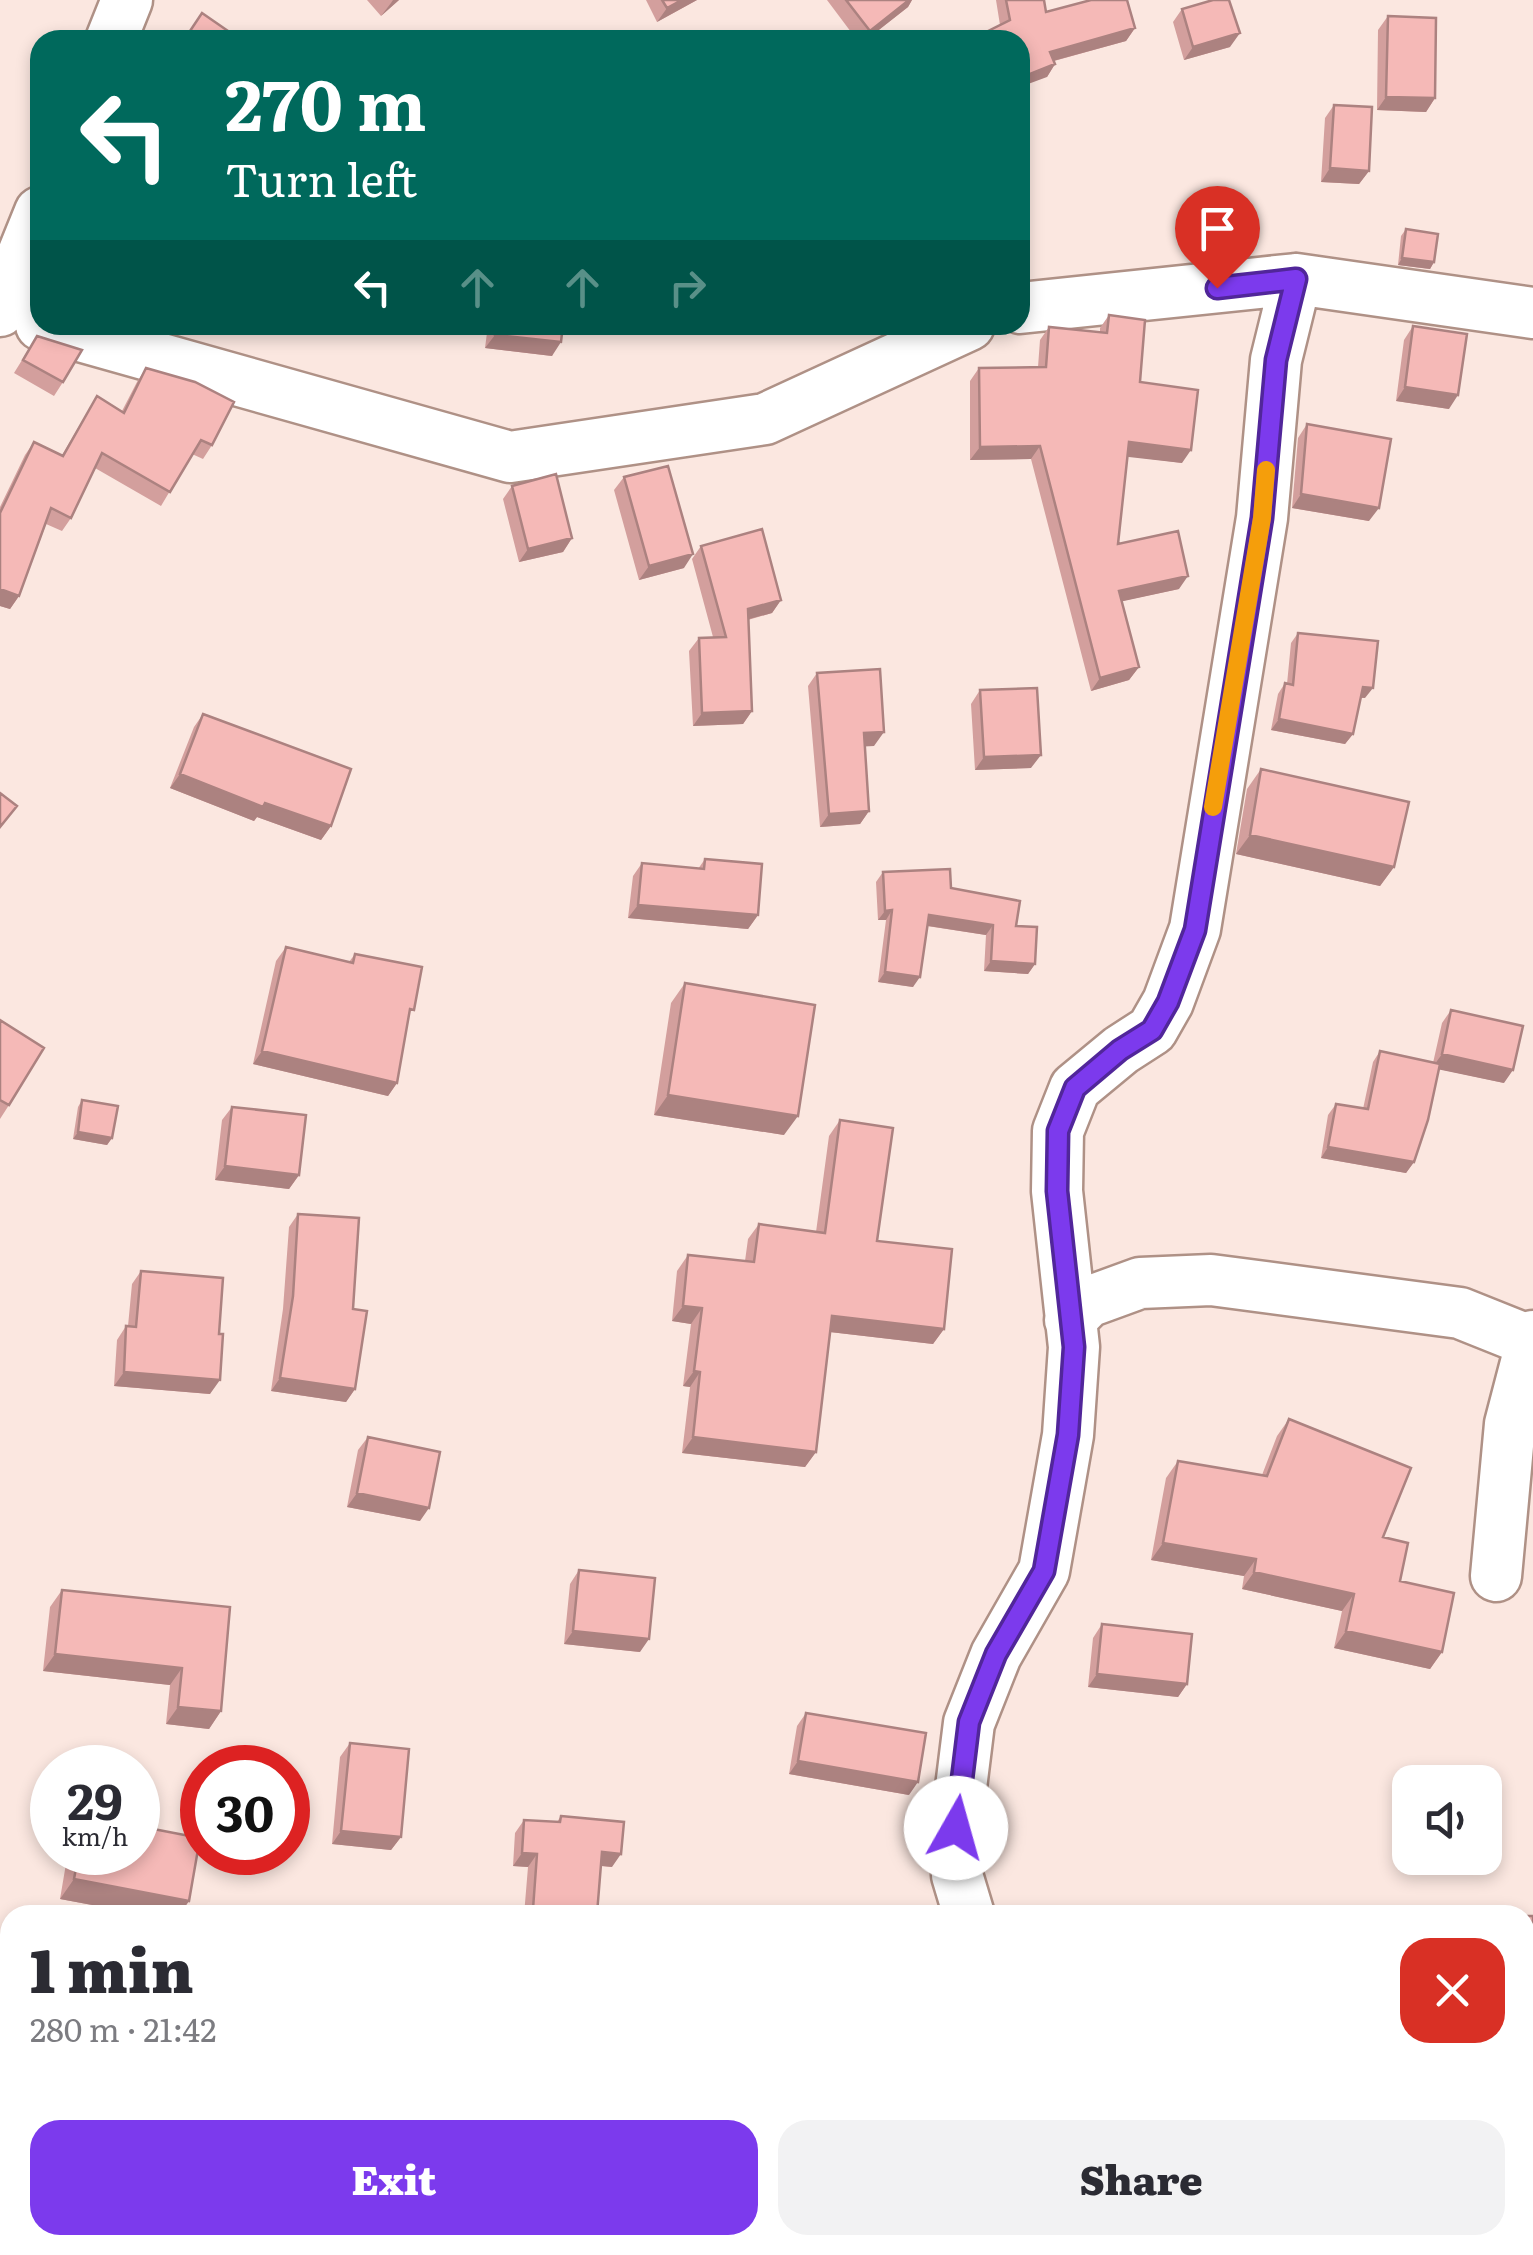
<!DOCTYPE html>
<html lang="en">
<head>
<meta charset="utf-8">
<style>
  :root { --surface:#fff; --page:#f2f2f3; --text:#2b2b33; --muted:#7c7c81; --accent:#7c3aed }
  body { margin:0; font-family:Literata,serif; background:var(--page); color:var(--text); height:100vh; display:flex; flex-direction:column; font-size:38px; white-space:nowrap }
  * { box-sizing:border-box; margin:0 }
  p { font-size:32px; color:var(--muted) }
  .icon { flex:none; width:55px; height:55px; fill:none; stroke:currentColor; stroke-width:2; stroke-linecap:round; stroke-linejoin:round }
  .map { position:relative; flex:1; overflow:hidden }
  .drawer { position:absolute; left:0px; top:1905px; width:1535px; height:350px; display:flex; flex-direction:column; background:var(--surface); border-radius:30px 30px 0 0; box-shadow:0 5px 15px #0003 }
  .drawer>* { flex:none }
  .hud { position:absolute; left:30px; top:30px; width:1000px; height:305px; border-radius:30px; box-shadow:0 5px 15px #0003; background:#00695c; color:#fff; overflow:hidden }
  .controls { position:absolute; left:1392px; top:1765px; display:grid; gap:20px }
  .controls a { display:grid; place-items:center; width:110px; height:110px; border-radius:20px; background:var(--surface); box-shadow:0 5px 15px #0003; font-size:50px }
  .speed { position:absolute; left:30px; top:1745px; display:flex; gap:20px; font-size:50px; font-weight:700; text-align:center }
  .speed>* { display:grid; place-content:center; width:130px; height:130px; border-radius:50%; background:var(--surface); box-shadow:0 5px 15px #0003; line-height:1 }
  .speed small { font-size:25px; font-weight:400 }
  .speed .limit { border:15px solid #d22; background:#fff; color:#111 }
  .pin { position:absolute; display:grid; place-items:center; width:85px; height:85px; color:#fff; margin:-102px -42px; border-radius:50% 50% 50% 0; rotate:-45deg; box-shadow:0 0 10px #0007 }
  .pin .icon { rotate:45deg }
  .me { position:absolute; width:110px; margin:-55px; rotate:7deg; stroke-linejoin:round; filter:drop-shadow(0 0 8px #0008) }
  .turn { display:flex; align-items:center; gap:35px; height:210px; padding:0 30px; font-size:45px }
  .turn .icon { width:130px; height:130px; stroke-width:2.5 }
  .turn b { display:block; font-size:70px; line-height:85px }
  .lanes { display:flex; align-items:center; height:95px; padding:0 30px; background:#0003; justify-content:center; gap:50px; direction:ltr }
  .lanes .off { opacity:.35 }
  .round { display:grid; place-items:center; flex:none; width:105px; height:105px; border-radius:30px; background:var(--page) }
  .headline { display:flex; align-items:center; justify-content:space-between; height:170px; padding:0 30px }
  h1 { font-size:60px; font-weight:800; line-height:75px }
  .action { display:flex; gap:20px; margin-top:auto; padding:20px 30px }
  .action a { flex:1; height:115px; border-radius:30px; background:var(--accent); color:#fff; font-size:40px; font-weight:800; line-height:115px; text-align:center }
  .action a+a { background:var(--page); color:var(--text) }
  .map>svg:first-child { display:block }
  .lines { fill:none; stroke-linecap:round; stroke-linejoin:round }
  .minor-casing { stroke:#af9186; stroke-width:55 }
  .minor { stroke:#fff; stroke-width:50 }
  .wall { fill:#d39f9d }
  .shaded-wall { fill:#ac8280 }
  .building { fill:#f5b9b7; stroke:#ac8280; stroke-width:2.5 }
  .route-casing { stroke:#51269a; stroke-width:25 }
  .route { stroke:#7c3aed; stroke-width:18 }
  .slow { stroke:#f59e0b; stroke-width:18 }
</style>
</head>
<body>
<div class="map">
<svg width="1533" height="2255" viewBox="0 0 1533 2255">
  <rect width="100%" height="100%" fill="#fbe7e0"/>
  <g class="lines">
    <defs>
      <path id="minor" d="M 111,40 L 127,0
        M 1020,308 L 1296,279 L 1533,313
        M 0,311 L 40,212
        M 41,325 L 510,457 L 765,419 L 969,325
        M 1070,1320 L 1088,1302 L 1140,1283 L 1211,1280 L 1460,1313 L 1530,1341
        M 1496,1576 L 1510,1424 L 1533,1336
        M 969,1915 L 957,1875 L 956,1828 L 969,1723 L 996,1655 L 1044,1571 L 1068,1435 L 1074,1347 L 1057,1191 L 1058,1131 L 1075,1088 L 1121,1050 L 1152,1030 L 1168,1002 L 1195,929 L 1262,518 L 1276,360 L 1296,279
        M 386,2255 L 388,2245
        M 880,2255 L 884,2245
        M 1414,2255 L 1415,2245"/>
    </defs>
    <use href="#minor" class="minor-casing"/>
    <use href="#minor" class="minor"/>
  </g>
  <path class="wall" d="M 367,0 L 399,0 L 381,16 Z
    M 646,0 L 697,0 L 657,22 Z
    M 827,0 L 912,0 L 908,7 L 866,40 L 857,40 Z
    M 996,0 L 1044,0 L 1046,12 L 1135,28 L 1126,41 L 1054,61 L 1055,64 L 1047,77 L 1000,25 Z
    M 1182,9 L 1230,47 L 1184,60 L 1173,22 Z
    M 1388,16 L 1435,98 L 1426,112 L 1377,110 L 1378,30 Z
    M 1334,105 L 1369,171 L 1359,184 L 1321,182 L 1325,118 Z
    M 1406,229 L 1434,262 L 1430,269 L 1398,265 L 1401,236 Z
    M 1109,315 L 1140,382 L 1182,463 L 1128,456 L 1118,544 L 1179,589 L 1122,601 L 1139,667 L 1129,680 L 1091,691 L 1031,459 L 970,460 L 970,381 L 979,368 L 1038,367 L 1040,340 L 1049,327 L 1100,332 L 1100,328 Z
    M 488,325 L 563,325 L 552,356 L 485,348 Z
    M 1413,326 L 1449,409 L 1396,401 L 1404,340 Z
    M 37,336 L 63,382 L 54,396 L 14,373 Z
    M 146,368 L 212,445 L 203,459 L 192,454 L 161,506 L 95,468 L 71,518 L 62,531 L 46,524 L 19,596 L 10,609 L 0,606 L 0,507 L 25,455 L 34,442 L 62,455 L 97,396 L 122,411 L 137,382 Z
    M 1307,424 L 1369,521 L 1292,508 L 1298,438 Z
    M 624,477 L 684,568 L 639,580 L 614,490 Z
    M 512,486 L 572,538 L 563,552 L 519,562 L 503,499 Z
    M 701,546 L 781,600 L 772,613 L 748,620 L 752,711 L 743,724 L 693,726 L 689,651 L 699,638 L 713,637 L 692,559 Z
    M 1298,633 L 1365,698 L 1360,698 L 1353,734 L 1345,744 L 1271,730 L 1278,694 L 1285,683 L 1287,684 L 1291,643 Z
    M 817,673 L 874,746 L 864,746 L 869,811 L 860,824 L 820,827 L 808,686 Z
    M 980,690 L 1031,768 L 975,770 L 971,704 Z
    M 203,714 L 331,826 L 321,840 L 257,817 L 254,821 L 170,788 L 194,727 Z
    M 1261,769 L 1394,867 L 1380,886 L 1236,854 L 1247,789 Z
    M 705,859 L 758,915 L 748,929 L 628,918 L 633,876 L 642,863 L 698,869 Z
    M 883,872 L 951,888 L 1016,926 L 1035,964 L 1028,974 L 984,971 L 986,935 L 927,926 L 913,987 L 878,982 L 886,920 L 878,920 L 876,882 Z
    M 286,947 L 349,962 L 355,954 L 409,1018 L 397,1083 L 388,1096 L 253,1064 L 276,961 Z
    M 685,983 L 784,1135 L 654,1115 L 671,1003 Z
    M 1451,1010 L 1504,1083 L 1439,1069 L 1414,1162 L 1406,1173 L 1321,1158 L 1328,1115 L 1336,1104 L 1363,1109 L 1373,1062 L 1380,1051 L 1433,1063 L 1442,1023 Z
    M 0,1020 L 9,1105 L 0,1119 Z
    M 82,1100 L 112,1138 L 107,1145 L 73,1139 L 78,1107 Z
    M 232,1107 L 299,1175 L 289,1189 L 215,1180 L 222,1120 Z
    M 840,1120 L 877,1241 L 944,1329 L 933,1344 L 830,1332 L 816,1452 L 805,1467 L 682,1453 L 690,1387 L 683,1386 L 691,1324 L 672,1321 L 677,1271 L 688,1255 L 745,1261 L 748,1239 L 759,1224 L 816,1232 L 829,1136 Z
    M 298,1214 L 353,1309 L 355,1389 L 346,1402 L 271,1391 L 283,1309 L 289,1227 Z
    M 141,1271 L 219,1334 L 210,1394 L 114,1386 L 117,1340 L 126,1326 L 128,1326 L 132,1284 Z
    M 1289,1419 L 1383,1537 L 1400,1581 L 1442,1652 L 1430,1669 L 1334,1648 L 1342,1611 L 1242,1589 L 1244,1576 L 1151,1560 L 1166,1478 L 1178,1461 L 1262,1475 L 1277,1436 Z
    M 368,1437 L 420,1521 L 347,1507 L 358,1450 Z
    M 579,1570 L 640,1652 L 564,1644 L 570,1584 Z
    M 62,1590 L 230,1607 L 221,1711 L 209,1729 L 166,1724 L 170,1685 L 43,1671 L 50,1607 Z
    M 1102,1624 L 1187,1684 L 1178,1697 L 1088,1687 L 1093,1638 Z
    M 806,1713 L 909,1795 L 789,1774 L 797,1726 Z
    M 350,1743 L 401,1837 L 391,1850 L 332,1844 L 340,1757 Z
    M 561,1816 L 612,1867 L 601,1866 L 596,1915 L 524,1915 L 528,1867 L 513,1866 L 515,1833 L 524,1820 L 557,1822 Z
    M 68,1852 L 138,1852 L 189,1901 L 179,1915 L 146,1915 L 60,1899 Z
    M 416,2245 L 617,2245 L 616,2255 L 415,2255 Z
    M 727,2245 L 829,2245 L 827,2255 L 726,2255 Z"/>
  <path class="shaded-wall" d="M 393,0 L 399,0 L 381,16 L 391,3 Z
    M 682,0 L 697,0 L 657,22 L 667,8 Z
    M 909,0 L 912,0 L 908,7 L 866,40 L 864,40 L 870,31 Z
    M 1135,28 L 1126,41 L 1042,64 L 1050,52 Z
    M 1240,33 L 1230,47 L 1184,60 L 1193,47 Z
    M 1055,64 L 1047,77 L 1020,87 L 1020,78 Z
    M 1386,97 L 1435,98 L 1426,112 L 1377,110 Z
    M 1330,168 L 1369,171 L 1359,184 L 1321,182 Z
    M 1402,258 L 1434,262 L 1430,269 L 1398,265 Z
    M 495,335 L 561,342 L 552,356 L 485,348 Z
    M 1405,387 L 1458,395 L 1449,409 L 1396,401 Z
    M 1129,442 L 1191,450 L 1182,463 L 1120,456 Z
    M 1040,446 L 1031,459 L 970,460 L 980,447 Z
    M 1301,494 L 1379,508 L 1369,521 L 1292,508 Z
    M 572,538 L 563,552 L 519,562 L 528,549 Z
    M 693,554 L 684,568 L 639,580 L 649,566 Z
    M 1188,576 L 1179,589 L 1110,604 L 1119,591 Z
    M 0,589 L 19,596 L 10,609 L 0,606 Z
    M 781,600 L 772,613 L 738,622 L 748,609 Z
    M 1139,667 L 1129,680 L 1091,691 L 1100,678 Z
    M 1363,687 L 1373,688 L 1365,698 L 1355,697 Z
    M 752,711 L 743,724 L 693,726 L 702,713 Z
    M 1279,719 L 1353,734 L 1345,744 L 1271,730 Z
    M 884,732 L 874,746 L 854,747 L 864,733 Z
    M 1041,755 L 1031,768 L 975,770 L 984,757 Z
    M 180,774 L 265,803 L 331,826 L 321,840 L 257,817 L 254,821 L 170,788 Z
    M 869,811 L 860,824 L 820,827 L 829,814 Z
    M 1250,835 L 1394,867 L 1380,886 L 1236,854 Z
    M 638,905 L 758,915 L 748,929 L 628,918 Z
    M 892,910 L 886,920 L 878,920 L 885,911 Z
    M 929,915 L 993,925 L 986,935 L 922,925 Z
    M 991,961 L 1035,964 L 1028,974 L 984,971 Z
    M 885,972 L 920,977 L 913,987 L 878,982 Z
    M 262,1051 L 397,1083 L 388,1096 L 253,1064 Z
    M 1442,1054 L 1513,1070 L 1504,1083 L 1432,1068 Z
    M 668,1095 L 798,1116 L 784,1135 L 654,1115 Z
    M 78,1132 L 112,1138 L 107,1145 L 73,1139 Z
    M 1328,1147 L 1414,1162 L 1406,1173 L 1321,1158 Z
    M 225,1166 L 299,1175 L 289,1189 L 215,1180 Z
    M 683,1306 L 702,1308 L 691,1324 L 672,1321 Z
    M 832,1316 L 944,1329 L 933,1344 L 821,1331 Z
    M 694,1371 L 700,1372 L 690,1387 L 683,1386 Z
    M 124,1372 L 220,1380 L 210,1394 L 114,1386 Z
    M 280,1378 L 355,1389 L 346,1402 L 271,1391 Z
    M 693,1437 L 816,1452 L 805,1467 L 682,1453 Z
    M 357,1493 L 429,1508 L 420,1521 L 347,1507 Z
    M 1163,1543 L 1256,1559 L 1244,1576 L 1151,1560 Z
    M 1254,1572 L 1354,1594 L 1342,1611 L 1242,1589 Z
    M 573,1631 L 649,1639 L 640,1652 L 564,1644 Z
    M 1346,1631 L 1442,1652 L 1430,1669 L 1334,1648 Z
    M 55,1654 L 182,1668 L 170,1685 L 43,1671 Z
    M 1097,1674 L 1187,1684 L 1178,1697 L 1088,1687 Z
    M 178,1707 L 221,1711 L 209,1729 L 166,1724 Z
    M 798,1761 L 918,1782 L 909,1795 L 789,1774 Z
    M 341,1831 L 401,1837 L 391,1850 L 332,1844 Z
    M 602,1852 L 621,1854 L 612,1867 L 593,1865 Z
    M 522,1853 L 537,1854 L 528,1867 L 513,1866 Z
    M 74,1879 L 189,1901 L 179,1915 L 146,1915 L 60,1899 Z
    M 533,1909 L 597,1914 L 528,1915 Z
    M 1533,1967 L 1533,1980 L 1525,1981 L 1525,1968 Z"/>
  <path class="building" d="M 662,0 L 682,0 L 667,8 Z
    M 846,0 L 909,0 L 870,31 Z
    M 1006,0 L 1044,0 L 1046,12 L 1091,0 L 1127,0 L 1135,28 L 1050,52 L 1055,64 L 1020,78 L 1020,40 L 970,40 L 1010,20 Z
    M 1213,0 L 1229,0 L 1240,33 L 1193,47 L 1182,9 Z
    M 202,13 L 241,40 L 184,40 Z
    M 1388,16 L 1436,18 L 1435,98 L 1386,97 Z
    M 652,32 L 657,40 L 637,40 Z
    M 1334,105 L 1372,107 L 1369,171 L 1330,168 Z
    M 1406,229 L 1438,234 L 1434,262 L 1402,258 Z
    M 1109,315 L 1145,320 L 1140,382 L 1198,390 L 1191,450 L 1129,442 L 1118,544 L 1178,531 L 1188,576 L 1119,591 L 1139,667 L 1100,678 L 1040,446 L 980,447 L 979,368 L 1046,367 L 1049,327 L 1107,333 Z
    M 496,325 L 563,325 L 561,342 L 495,335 Z
    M 1413,326 L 1467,334 L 1458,395 L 1405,387 Z
    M 37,336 L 82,350 L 63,382 L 23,360 Z
    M 146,368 L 195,382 L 234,402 L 212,445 L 201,440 L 170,492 L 102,453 L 71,518 L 51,508 L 19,596 L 0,589 L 0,513 L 34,442 L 63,456 L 97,396 L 124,413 Z
    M 1307,424 L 1391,439 L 1379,508 L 1301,494 Z
    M 668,466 L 693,554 L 649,566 L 624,477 Z
    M 556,474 L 572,538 L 528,549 L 512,486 Z
    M 762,529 L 781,600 L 748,609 L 752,711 L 702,713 L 699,638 L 726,637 L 701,546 Z
    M 1298,633 L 1378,641 L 1373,688 L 1363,687 L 1353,734 L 1279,719 L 1285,683 L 1293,685 Z
    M 880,669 L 884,732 L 864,733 L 869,811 L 829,814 L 817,673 Z
    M 1037,688 L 1041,755 L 984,757 L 980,690 Z
    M 203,714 L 351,769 L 331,826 L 265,803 L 263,807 L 180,774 Z
    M 1261,769 L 1409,802 L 1394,867 L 1250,835 Z
    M 0,793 L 17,806 L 0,827 Z
    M 705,859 L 762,864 L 758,915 L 638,905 L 642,863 L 704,869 Z
    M 950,869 L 951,888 L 1020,901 L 1016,926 L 1037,927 L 1035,964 L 991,961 L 993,925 L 929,915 L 920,977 L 885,972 L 892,910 L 885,911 L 883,872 Z
    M 286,947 L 353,963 L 355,954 L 422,967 L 414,1010 L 410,1009 L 397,1083 L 262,1051 Z
    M 685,983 L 815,1005 L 798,1116 L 668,1095 Z
    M 1451,1010 L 1523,1026 L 1513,1070 L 1442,1054 Z
    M 0,1020 L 44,1048 L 9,1105 L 0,1100 Z
    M 1380,1051 L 1440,1064 L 1428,1120 L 1414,1162 L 1328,1147 L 1336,1104 L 1368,1109 Z
    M 82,1100 L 118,1106 L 112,1138 L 78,1132 Z
    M 232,1107 L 306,1115 L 299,1175 L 225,1166 Z
    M 840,1120 L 893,1128 L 877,1241 L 952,1249 L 944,1329 L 832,1316 L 816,1452 L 693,1437 L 700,1372 L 694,1371 L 702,1308 L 683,1306 L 688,1255 L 754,1262 L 759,1224 L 825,1233 Z
    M 298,1214 L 359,1218 L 353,1309 L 367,1311 L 355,1389 L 280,1378 L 293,1296 Z
    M 141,1271 L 223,1278 L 219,1334 L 223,1334 L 220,1380 L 124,1372 L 126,1326 L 136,1327 Z
    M 1289,1419 L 1411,1468 L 1383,1537 L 1408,1543 L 1400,1581 L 1454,1593 L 1442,1652 L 1346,1631 L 1354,1594 L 1254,1572 L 1256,1559 L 1163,1543 L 1178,1461 L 1267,1476 Z
    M 368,1437 L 440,1452 L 429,1508 L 357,1493 Z
    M 579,1570 L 655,1578 L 649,1639 L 573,1631 Z
    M 62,1590 L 230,1607 L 221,1711 L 178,1707 L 182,1668 L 55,1654 Z
    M 1102,1624 L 1192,1634 L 1187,1684 L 1097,1674 Z
    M 806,1713 L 926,1733 L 918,1782 L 798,1761 Z
    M 350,1743 L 409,1749 L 401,1837 L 341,1831 Z
    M 561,1816 L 624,1822 L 621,1854 L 602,1852 L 597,1914 L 533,1909 L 537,1854 L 522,1853 L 524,1820 L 560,1822 Z
    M 138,1826 L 200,1838 L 189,1901 L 74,1879 L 79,1852 L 138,1852 Z
    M 1525,1916 L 1533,1916 L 1533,1967 L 1525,1968 Z
    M 424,2245 L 617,2245 L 616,2255 L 420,2255 Z
    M 737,2245 L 829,2245 L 827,2255 L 741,2255 L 736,2254 Z"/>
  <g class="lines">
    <defs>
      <path id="route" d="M 956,1828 L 969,1722 L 996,1654 L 1044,1571 L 1068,1435 L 1074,1347 L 1057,1191 L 1058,1131 L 1075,1088 L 1120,1050 L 1152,1030 L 1168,1002 L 1195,930 L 1262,518 L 1276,360 L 1296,279 L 1217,288"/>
    </defs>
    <use href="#route" class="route-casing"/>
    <use href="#route" class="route"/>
    <path class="slow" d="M 1213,807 L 1262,518 L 1266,470"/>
  </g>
</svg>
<div class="controls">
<a><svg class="icon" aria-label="sound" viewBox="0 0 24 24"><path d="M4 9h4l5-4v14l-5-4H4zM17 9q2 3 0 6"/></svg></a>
</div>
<div class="speed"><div>29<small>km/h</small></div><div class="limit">30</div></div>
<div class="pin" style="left:1217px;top:288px;background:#d93025"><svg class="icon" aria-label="arrive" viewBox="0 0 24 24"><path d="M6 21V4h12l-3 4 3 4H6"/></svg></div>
<svg class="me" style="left:956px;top:1828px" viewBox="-20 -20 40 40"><circle r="19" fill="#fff"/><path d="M0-13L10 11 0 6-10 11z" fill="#7c3aed"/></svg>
<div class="hud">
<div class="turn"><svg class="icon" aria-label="left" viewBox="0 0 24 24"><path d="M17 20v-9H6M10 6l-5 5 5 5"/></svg><div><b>270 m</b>Turn left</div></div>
<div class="lanes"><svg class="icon" aria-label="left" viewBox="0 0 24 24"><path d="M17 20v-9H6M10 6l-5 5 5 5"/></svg><svg class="icon off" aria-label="ahead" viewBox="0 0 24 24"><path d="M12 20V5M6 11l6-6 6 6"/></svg><svg class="icon off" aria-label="ahead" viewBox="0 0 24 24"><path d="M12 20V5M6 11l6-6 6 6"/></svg><svg class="icon off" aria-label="right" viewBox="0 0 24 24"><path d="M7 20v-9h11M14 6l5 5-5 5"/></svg></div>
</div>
<section class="drawer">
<div class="headline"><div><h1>1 min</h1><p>280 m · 21:42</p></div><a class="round" style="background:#d93025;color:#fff"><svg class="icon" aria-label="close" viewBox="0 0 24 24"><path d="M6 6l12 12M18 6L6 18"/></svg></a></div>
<div class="action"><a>Exit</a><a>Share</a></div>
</section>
</div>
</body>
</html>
